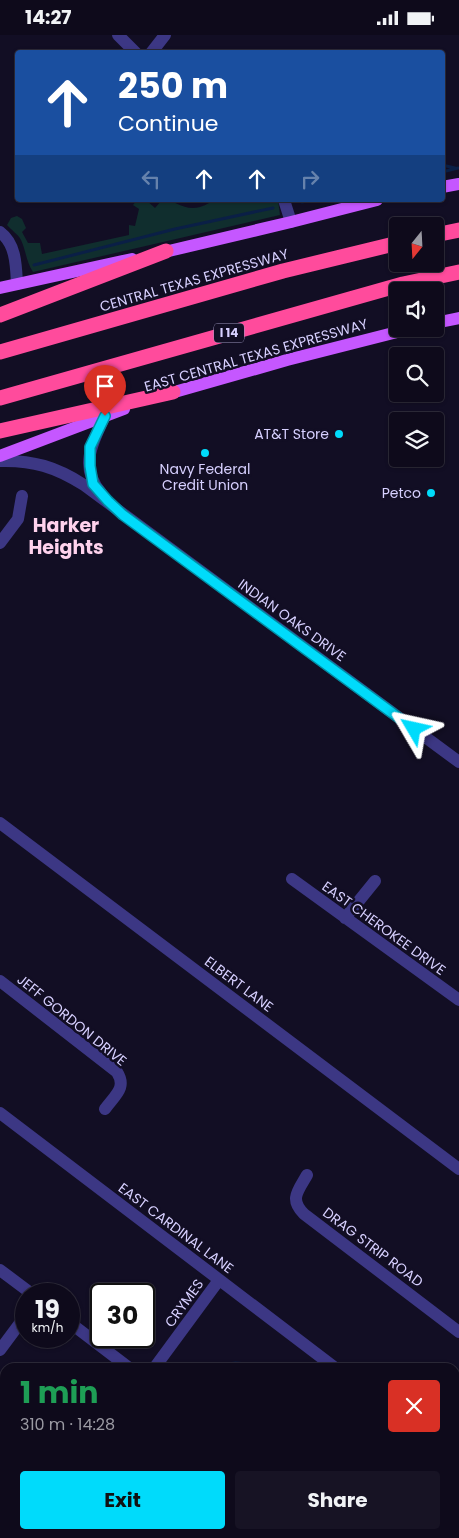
<!DOCTYPE html>
<html lang="en">
<head>
<meta charset="utf-8">
<style>
  :root { --surface:#0e0a1b; --page:#171324; --text:#f1f3f6; --muted:#9b9aa3; --line:#2e2b3a; --accent:#00dbfb }
  body { margin:0; font-family:Poppins,sans-serif; background:var(--page); color:var(--text); height:100vh; display:flex; flex-direction:column; font-size:19px; white-space:nowrap }
  * { box-sizing:border-box; margin:0 }
  p { font-size:16px; color:var(--muted) }
  .icon { flex:none; width:28px; height:28px; fill:none; stroke:currentColor; stroke-width:2; stroke-linecap:round; stroke-linejoin:round }
  .map { position:relative; flex:1; overflow:hidden }
  .sheet { position:absolute; left:0px; top:1328px; width:460px; height:176px; display:flex; flex-direction:column; background:var(--surface); border-radius:15px 15px 0 0; box-shadow:0 1px 4px #0004,0 0 0 1px var(--line) }
  .sheet>* { flex:none }
  .top-card { position:absolute; left:15px; top:15px; width:430px; height:152px; border-radius:5px; box-shadow:0 1px 4px #0004,0 0 0 1px var(--line); background:#1a4fa0; color:#fff; overflow:hidden }
  .needle { width:32px; rotate:198deg }
  .buttons { position:absolute; left:389px; top:182px; display:grid; gap:10px }
  .buttons a { display:grid; place-items:center; width:55px; height:55px; border-radius:5px; background:var(--surface); box-shadow:0 1px 4px #0004,0 0 0 1px var(--line); font-size:25px }
  .speed { position:absolute; left:15px; top:1248px; display:flex; gap:10px; font-size:25px; font-weight:700; text-align:center }
  .speed>* { display:grid; place-content:center; width:65px; height:65px; border-radius:50%; background:var(--surface); box-shadow:0 1px 4px #0004,0 0 0 1px var(--line); line-height:1 }
  .speed small { font-size:12px; font-weight:400 }
  .speed .limit { border:2px solid #111; border-radius:8px; background:#fff; color:#111 }
  .pin { position:absolute; display:grid; place-items:center; width:42px; height:42px; color:#fff; margin:-51px -21px; border-radius:50% 50% 50% 0; rotate:-45deg; box-shadow:0 0 5px #0007 }
  .pin .icon { rotate:45deg }
  .me { position:absolute; width:55px; margin:-28px; rotate:306deg; stroke-linejoin:round; filter:drop-shadow(0 0 4px #0008) }
  .turn { display:flex; align-items:center; gap:18px; height:105px; padding:0 20px; font-size:22px }
  .turn .icon { width:65px; height:65px; stroke-width:2.5 }
  .turn b { display:block; font-size:35px; line-height:42px }
  .lanes { display:flex; align-items:center; height:48px; padding:0 20px; background:#0003; justify-content:center; gap:25px; direction:ltr }
  .lanes .off { opacity:.35 }
  .round { display:grid; place-items:center; flex:none; width:52px; height:52px; border-radius:5px; background:var(--page) }
  .headline { display:flex; align-items:center; justify-content:space-between; height:85px; padding:0 20px }
  h1 { font-size:30px; font-weight:700; line-height:38px; color:#1e9e55 }
  .button { display:flex; gap:10px; margin-top:auto; padding:10px 20px }
  .button a { flex:1; height:58px; border-radius:5px; background:var(--accent); color:#111; font-size:20px; font-weight:700; line-height:58px; text-align:center }
  .button a+a { background:var(--page); color:var(--text) }
  .status { display:flex; justify-content:space-between; align-items:center; height:35px; padding:0 25px; background:var(--surface); direction:ltr }
  .status svg { height:14px; fill:currentColor }
  .map>svg:first-child { display:block }
  .green { fill:#102e2e }
  .lines { fill:none; stroke-linecap:round; stroke-linejoin:round }
  .stream { stroke:#0a1f46; stroke-width:3 }
  .minor { stroke:#3c3784; stroke-width:12 }
  .major { stroke:#c557ff; stroke-width:12 }
  .highway { stroke:#ff4b9c; stroke-width:15 }
  .route-casing { stroke:#008ea3; stroke-width:12 }
  .route { stroke:#00dbfb; stroke-width:9 }
  .poi-dot { fill:#00dbfb; stroke:#120e24; stroke-width:2 }
  .labels { text-anchor:middle; stroke-width:5; stroke-linejoin:round; paint-order:stroke }
  .shield { fill:#120e24; stroke:#9c96bd; stroke-width:1 }
  .shield-label { font-size:12px; font-weight:bold; fill:#d7d0ff }
  .street-label { font-size:14px; fill:#d7d0ff; stroke:#120e24 }
  .poi-label { font-size:14px; fill:#d7d0ff; stroke:#120e24; text-anchor:end }
  .district-label { font-size:19px; font-weight:bold; fill:#ffd2ed; stroke:#120e24 }
</style>
</head>
<body>
<div class="status"><b>14:27</b><svg viewBox="0 0 49 12"><path d="M0 12V9h3v3zM5 12V6h3v6zM10 12V3h3v9zM15 12V0h3v12zM26 1h20v11H26zM47 4h2v5h-2z"/></svg></div>
<div class="map">
<svg width="459" height="1503" viewBox="0 0 459 1503">
  <rect width="100%" height="100%" fill="#120e24"/>
  <path class="green" d="M 137,165 L 146,165 L 155,173 L 162,165 C 174,165 181,173 193,173 C 202,173 208,168 216,165 C 221,163 230,165 236,165 L 238,167 L 240,165 L 278,165 L 280,180 L 33,237 C 26,226 26,216 21,205 C 18,199 11,195 7,190 L 11,183 L 17,181 L 22,184 L 26,193 L 22,197 L 28,208 L 40,208 L 42,219 L 129,200 L 129,190 L 135,191 L 139,174 L 133,170 Z"/>
  <g class="lines">
    <path class="stream" d="M 442,130 L 455,133
      M 442,137 L 458,133
      M 302,167 L 312,165
      M 34,230 L 175,194 L 273,173
      M 213,1332 C 226,1329 238,1325 251,1332
      M 0,1466 L 5,1459
      M 455,1487 L 459,1490"/>
    <path class="minor" d="M 118,0 L 136,18
      M 151,18 L 165,0
      M 284,165 L 291,187
      M 0,197 C 16,209 16,230 17,249
      M 0,426 C 33,425 56,432 84,450 L 459,727
      M 101,458 C 79,432 92,408 105,381
      M 0,508 L 18,484 L 22,461
      M 0,788 L 459,1134
      M 292,844 L 459,965
      M 345,883 L 375,846
      M 0,946 L 117,1037 C 127,1053 115,1060 105,1074
      M 0,1078 L 334,1332
      M 307,1140 C 298,1156 289,1164 304,1179 L 459,1297
      M 0,1235 L 32,1259
      M 69,1287 L 128,1332
      M 0,1315 L 26,1280
      M 155,1332 L 219,1245
      M 455,1425 L 459,1428
      M 350,1499 L 356,1503
      M 64,1503 L 68,1499
      M 271,1503 L 274,1499"/>
    <path class="major" d="M 442,152 L 459,149
      M 156,219 L 291,187 L 377,165
      M 0,253 L 132,224
      M 435,288 L 459,283
      M 164,360 L 287,325 L 409,294
      M 0,421 L 124,374"/>
    <path class="highway" d="M 435,200 L 459,195
      M 0,280 L 166,216
      M 0,317 L 283,236 L 398,208
      M 0,363 L 403,249 L 459,237
      M 0,396 L 173,357"/>
  </g>
  <g class="lines">
    <defs>
      <path id="route" d="M 105,381 L 90,412 L 90,431 L 93,449 L 108,466 L 123,480 L 414,694"/>
    </defs>
    <use href="#route" class="route-casing"/>
    <use href="#route" class="route"/>
  </g>
  <g class="poi-dot">
    <circle cx="339" cy="399" r="5"/>
    <circle cx="205" cy="418" r="5"/>
    <circle cx="431" cy="458" r="5"/>
  </g>
  <g class="labels">
    <rect class="shield" x="214" y="288.5" width="30" height="19" rx="4"/>
    <g class="shield-label">
      <text x="229" y="302">I 14</text>
    </g>
    <g class="street-label">
      <text transform="translate(194 245) rotate(-16)" y="5">CENTRAL TEXAS EXPRESSWAY</text>
      <text transform="translate(256 320) rotate(-16)" y="5">EAST CENTRAL TEXAS EXPRESSWAY</text>
      <text transform="translate(292 585) rotate(36)" y="5">INDIAN OAKS DRIVE</text>
      <text transform="translate(384 893) rotate(36)" y="5">EAST CHEROKEE DRIVE</text>
      <text transform="translate(239 949) rotate(37)" y="5">ELBERT LANE</text>
      <text transform="translate(72 985) rotate(39)" y="5">JEFF GORDON DRIVE</text>
      <text transform="translate(176 1193) rotate(37)" y="5">EAST CARDINAL LANE</text>
      <text transform="translate(373 1212) rotate(37)" y="5">DRAG STRIP ROAD</text>
      <text transform="translate(184 1268) rotate(-54)" y="5">CRYMES</text>
    </g>
    <g class="poi-label">
      <text x="329" y="404">AT&amp;T Store</text>
      <text x="205" y="439" text-anchor="middle">Navy Federal<tspan x="205" dy="16">Credit Union</tspan></text>
      <text x="421" y="463">Petco</text>
    </g>
    <g class="district-label">
      <text x="66" y="497">Harker<tspan x="66" dy="22">Heights</tspan></text>
    </g>
  </g>
</svg>
<div class="buttons">
<a><svg class="needle" viewBox="-14 -14 28 28"><path d="M0-13l5 13h-10z" fill="#e53935"/><path d="M0 13l5-13h-10z" fill="#9b9aa3"/></svg></a>
<a><svg class="icon" aria-label="sound" viewBox="0 0 24 24"><path d="M4 9h4l5-4v14l-5-4H4zM17 9q2 3 0 6"/></svg></a>
<a><svg class="icon" aria-label="search" viewBox="0 0 24 24"><circle cx="10" cy="10" r="6"/><path d="M15 15l6 6"/></svg></a>
<a><svg class="icon" aria-label="layers" viewBox="0 0 24 24"><path d="M12 4l9 5-9 5-9-5zM3 14l9 5 9-5"/></svg></a>
</div>
<div class="speed"><div>19<small>km/h</small></div><div class="limit">30</div></div>
<div class="pin" style="left:105px;top:381px;background:#d93025"><svg class="icon" aria-label="arrive" viewBox="0 0 24 24"><path d="M6 21V4h12l-3 4 3 4H6"/></svg></div>
<svg class="me" style="left:414px;top:694px" viewBox="-20 -20 40 40"><path d="M0-17L14 15 0 8-14 15z" fill="#00dbfb" stroke="#fff" stroke-width="4"/></svg>
<div class="top-card">
<div class="turn"><svg class="icon" aria-label="ahead" viewBox="0 0 24 24"><path d="M12 20V5M6 11l6-6 6 6"/></svg><div><b>250 m</b>Continue</div></div>
<div class="lanes"><svg class="icon off" aria-label="left" viewBox="0 0 24 24"><path d="M17 20v-9H6M10 6l-5 5 5 5"/></svg><svg class="icon" aria-label="ahead" viewBox="0 0 24 24"><path d="M12 20V5M6 11l6-6 6 6"/></svg><svg class="icon" aria-label="ahead" viewBox="0 0 24 24"><path d="M12 20V5M6 11l6-6 6 6"/></svg><svg class="icon off" aria-label="right" viewBox="0 0 24 24"><path d="M7 20v-9h11M14 6l5 5-5 5"/></svg></div>
</div>
<section class="sheet">
<div class="headline"><div><h1>1 min</h1><p>310 m · 14:28</p></div><a class="round" style="background:#d93025;color:#fff"><svg class="icon" aria-label="close" viewBox="0 0 24 24"><path d="M6 6l12 12M18 6L6 18"/></svg></a></div>
<div class="button"><a>Exit</a><a>Share</a></div>
</section>
</div>
</body>
</html>
